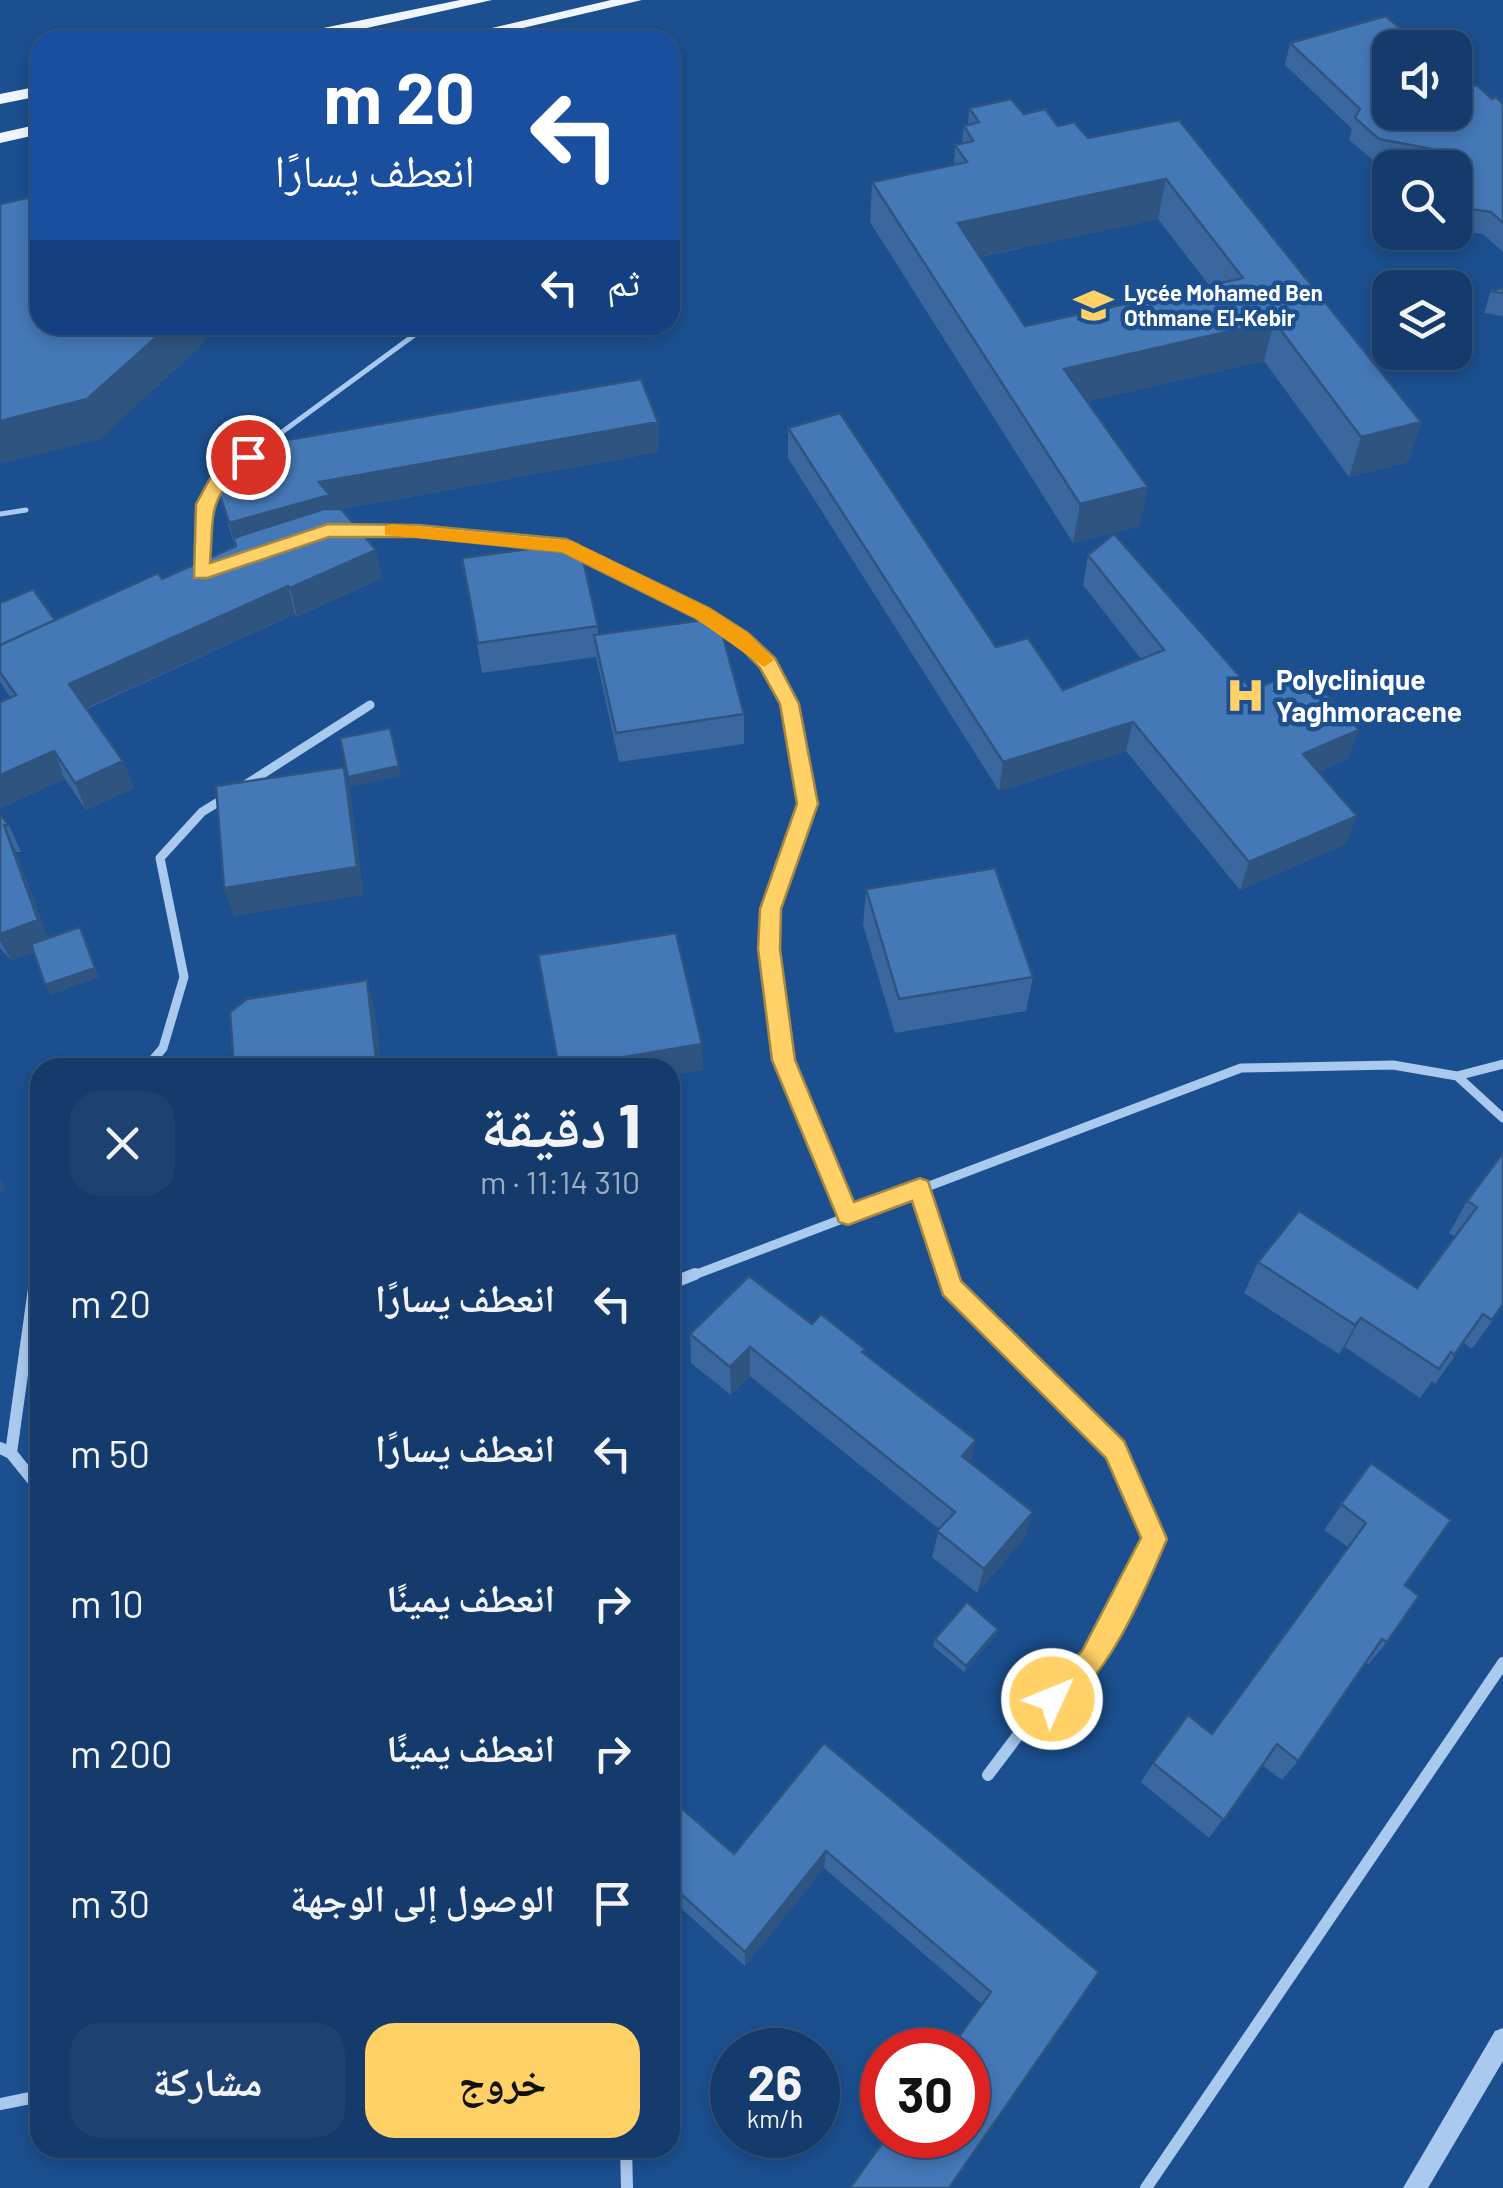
<!DOCTYPE html>
<html lang="ar">
<head>
<meta charset="utf-8">
<style>
  :root { --surface:#143b6b; --page:#1d4271; --text:#f1f3f6; --muted:#9dadc1; --line:#33557e; --accent:#ffd166 }
  body { margin:0; font-family:Barlow,"Noto Naskh Arabic",sans-serif; background:var(--page); color:var(--text); direction:rtl; height:100vh; display:flex; flex-direction:column; font-size:38px; white-space:nowrap }
  * { box-sizing:border-box; margin:0 }
  p { font-size:32px; color:var(--muted) }
  .icon { flex:none; width:55px; height:55px; fill:none; stroke:currentColor; stroke-width:2; stroke-linecap:round; stroke-linejoin:round }
  .map { position:relative; flex:1; overflow:hidden; direction:ltr }
  .panel { position:absolute; left:30px; top:1058px; width:650px; height:1100px; display:flex; flex-direction:column; background:var(--surface); border-radius:30px; box-shadow:0 5px 15px #0003,0 0 0 2px var(--line); direction:rtl }
  .panel>* { flex:none }
  .banner { position:absolute; left:30px; top:30px; width:650px; height:305px; border-radius:30px; box-shadow:0 5px 15px #0003,0 0 0 2px var(--line); direction:rtl; background:#1a4fa0; color:#fff; overflow:hidden }
  .tools { position:absolute; left:1372px; top:30px; display:grid; gap:20px }
  .tools a { display:grid; place-items:center; width:100px; height:100px; border-radius:20px; background:var(--surface); box-shadow:0 5px 15px #0003,0 0 0 2px var(--line); font-size:50px }
  .speed { position:absolute; left:710px; top:2028px; display:flex; gap:20px; font-size:50px; font-weight:700; text-align:center }
  .speed>* { display:grid; place-content:center; width:130px; height:130px; border-radius:50%; background:var(--surface); box-shadow:0 5px 15px #0003,0 0 0 2px var(--line); line-height:1 }
  .speed small { font-size:25px; font-weight:400 }
  .speed .limit { border:15px solid #d22; background:#fff; color:#111 }
  .pin { position:absolute; display:grid; place-items:center; width:85px; height:85px; color:#fff; margin:-42px; border:5px solid #fff; border-radius:50%; box-shadow:0 2px 10px #0007 }
  .me { position:absolute; width:110px; margin:-55px; rotate:46deg; stroke-linejoin:round; filter:drop-shadow(0 0 8px #0008) }
  .turn { display:flex; align-items:center; gap:35px; height:210px; padding:0 40px; font-size:45px }
  .turn .icon { width:130px; height:130px; stroke-width:2.5 }
  .turn b { display:block; font-size:70px; line-height:85px }
  .then { display:flex; align-items:center; height:95px; padding:0 40px; background:#0003; gap:20px; font-size:38px }
  .round { display:grid; place-items:center; flex:none; width:105px; height:105px; border-radius:30px; background:var(--page) }
  .overview { display:flex; align-items:center; justify-content:space-between; height:170px; padding:0 40px }
  h1 { font-size:60px; font-weight:800; line-height:75px }
  .action { display:flex; gap:20px; margin-top:auto; padding:20px 40px }
  .action a { flex:1; height:115px; border-radius:30px; background:var(--accent); color:#111; font-size:40px; font-weight:800; line-height:115px; text-align:center }
  .action a+a { background:var(--page); color:var(--text) }
  ul { padding:0; list-style:none }
  li { display:flex; align-items:center; gap:30px; height:150px; padding:0 40px }
  li div { flex:1 }
  li b { display:block; font-size:38px }
  li em { font-style:normal }
  .map>svg:first-child { display:block }
  .lines { fill:none; stroke-linecap:round; stroke-linejoin:round }
  .service-far1 { stroke:#a9c9ee; stroke-width:5 }
  .service { stroke:#a9c9ee; stroke-width:8 }
  .minor-far1 { stroke:#a9c9ee; stroke-width:9 }
  .minor { stroke:#a9c9ee; stroke-width:12 }
  .tertiary { fill:#a9c9ee; fill-rule:evenodd }
  .primary { fill:#f0f6ff; fill-rule:evenodd }
  .wall { fill:#3a679d; fill-rule:evenodd }
  .shaded-wall { fill:#305480 }
  .building { fill:#4478b7; stroke:#305480; stroke-width:2.5; fill-rule:evenodd }
  .route { fill:#ffd166; stroke:#a68842; stroke-width:2.5 }
  .slow { fill:#f59e0b }
  .labels { text-anchor:middle; stroke-width:9; stroke-linejoin:round; paint-order:stroke }
  .far-poi-label { font-size:22px; font-weight:bold; fill:#fff; stroke:#1b4f8f; text-anchor:start }
  .poi-label { font-size:28px; font-weight:bold; fill:#fff; stroke:#1b4f8f; text-anchor:start }
</style>
</head>
<body>
<div class="map">
<svg width="1503" height="2188" viewBox="0 0 1503 2188">
  <rect width="100%" height="100%" fill="#1b4f8f"/>
  <g class="lines">
    <path class="service-far1" d="M 244,460 L 428,325
      M 0,514 L 26,510
      M 350,531 C 423,531 533,530 598,562
      M 201,562 L 205,504 L 221,477"/>
    <path class="service" d="M 593,559 L 702,613 L 742,638 L 768,663 L 790,704 L 807,804 L 770,909 L 769,949 L 783,1060 L 848,1214
      M 201,569 L 202,559"/>
    <path class="minor-far1" d="M 242,787 L 370,705
      M 146,1068 L 163,1048 L 184,977 L 160,858 L 202,812 L 228,796
      M 1457,1076 L 1503,1064
      M 920,1188 L 948,1277
      M 36,1277 L 40,1246
      M 689,1277 L 1241,1068 L 1393,1065 L 1457,1076 L 1503,1118"/>
    <path class="minor" d="M 947,1274 L 951,1288 L 1115,1450 L 1154,1539 L 1092,1660 L 1031,1718 L 988,1775
      M 670,1284 L 695,1274
      M 0,1448 L 11,1453 L 40,1489
      M 11,1453 L 36,1274
      M 0,2104 L 40,2096
      M 626,2148 L 627,2188
      M 1146,2188 L 1503,1663"/>
    <path class="tertiary" d="M 1503,2028 L 1503,2061 L 1428,2188 L 1403,2188 L 1495,2031 Z"/>
    <path class="primary" d="M 460,0 L 492,0 L 313,40 L 281,40 L 289,35 Z
      M 611,0 L 642,0 L 472,40 L 441,40 Z
      M 40,86 L 40,96 L 0,104 L 0,94 Z
      M 40,124 L 40,134 L 0,143 L 0,133 Z"/>
  </g>
  <path class="wall" d="M 1290,43 L 1462,83 L 1503,104 L 1503,252 L 1483,234 L 1455,230 L 1455,168 L 1410,168 L 1373,160 L 1349,140 L 1352,129 L 1285,65 Z
    M 969,108 L 1024,114 L 1088,138 L 1179,120 L 1421,422 L 1408,462 L 1349,477 L 1264,361 L 1088,401 L 1140,526 L 1073,543 L 870,222 L 872,182 L 954,165 L 955,145 L 962,143 L 964,126 L 968,125 ZM 1158,219 L 1209,285 L 1025,326 L 980,257 Z
    M 1503,288 L 1503,316 L 1484,313 L 1491,291 Z
    M 658,422 L 659,452 L 341,509 L 382,578 L 297,617 L 295,614 L 87,709 L 123,761 L 134,788 L 86,810 L 65,779 L 0,808 L 0,702 L 10,697 L 0,682 L 0,603 L 55,620 L 162,579 L 235,547 L 210,465 Z
    M 788,428 L 996,647 L 1063,690 L 1141,659 L 1083,585 L 1088,555 L 1252,690 L 1348,759 L 1318,772 L 1346,844 L 1240,890 L 1126,751 L 999,791 L 788,458 Z
    M 467,588 L 598,626 L 598,635 L 744,714 L 744,744 L 619,762 L 596,657 L 482,673 Z
    M 0,815 L 9,825 L 21,852 L 16,852 L 48,938 L 80,927 L 99,977 L 50,995 L 34,952 L 11,960 L 0,948 Z
    M 866,889 L 1033,977 L 1026,1011 L 895,1033 L 863,925 Z
    M 1503,1153 L 1503,1306 L 1472,1349 L 1464,1343 L 1435,1384 L 1432,1381 L 1420,1398 L 1345,1347 L 1339,1354 L 1244,1293 L 1258,1262 L 1417,1288 L 1455,1237 L 1449,1233 L 1467,1201 Z
    M 812,1324 L 865,1349 L 865,1354 L 971,1463 L 1033,1512 L 1025,1537 L 977,1593 L 932,1557 L 939,1529 L 750,1376 L 731,1395 L 691,1363 L 690,1334 Z
    M 1371,1463 L 1405,1585 L 1387,1642 L 1368,1665 L 1366,1663 L 1298,1761 L 1282,1780 L 1262,1765 L 1209,1838 L 1141,1782 L 1153,1763 L 1212,1734 L 1348,1547 L 1324,1530 Z
    M 996,1635 L 964,1672 L 933,1646 L 935,1639 Z
    M 824,1743 L 1099,1972 L 982,2004 L 824,1868 L 745,1966 L 673,1901 L 670,1904 L 670,1798 L 734,1854 Z
    M 172,2148 L 199,2148 L 180,2151 Z"/>
  <path class="shaded-wall" d="M 1166,179 L 1158,219 L 954,262 L 958,223 Z
    M 1274,321 L 1264,361 L 1058,408 L 1064,369 Z
    M 170,325 L 218,325 L 200,347 L 100,439 L 0,464 L 0,421 Z
    M 658,422 L 659,452 L 334,510 L 237,553 L 229,523 L 319,482 Z
    M 1421,422 L 1408,462 L 1349,477 L 1361,437 Z
    M 1148,487 L 1140,526 L 1073,543 L 1080,504 Z
    M 376,550 L 382,578 L 297,617 L 290,588 Z
    M 288,586 L 295,614 L 80,711 L 69,684 Z
    M 1133,722 L 1126,751 L 999,791 L 1003,762 Z
    M 1359,730 L 1348,759 L 1293,783 L 1303,754 Z
    M 54,751 L 65,779 L 0,808 L 0,775 Z
    M 123,761 L 134,788 L 86,810 L 75,783 Z
    M 399,766 L 401,776 L 350,787 L 348,777 Z
    M 344,767 L 351,796 L 364,895 L 234,916 L 224,888 Z
    M 1357,816 L 1346,844 L 1240,890 L 1249,862 Z
    M 4,825 L 16,852 L 51,946 L 11,960 L 0,940 Z
    M 80,927 L 99,977 L 50,995 L 45,985 Z
    M 367,980 L 374,1007 L 382,1068 L 377,1068 Z
    M 702,1044 L 703,1070 L 670,1076 L 670,1068 L 561,1068 Z
    M 0,1176 L 5,1190 L 0,1192 Z
    M 1361,1318 L 1345,1347 L 1339,1354 L 1355,1325 Z
    M 750,1347 L 750,1376 L 731,1395 L 730,1367 Z
    M 976,1440 L 970,1467 L 962,1456 Z
    M 1033,1512 L 1025,1537 L 977,1593 L 984,1569 Z
    M 998,1629 L 996,1635 L 964,1672 L 966,1666 Z
    M 826,1851 L 824,1868 L 745,1966 L 745,1952 Z"/>
  <path class="building" d="M 1386,16 L 1422,48 L 1390,48 L 1390,112 L 1455,112 L 1455,76 L 1462,83 L 1478,86 L 1492,99 L 1496,97 L 1503,104 L 1503,223 L 1491,212 L 1455,207 L 1455,168 L 1429,168 L 1437,150 L 1379,139 L 1355,118 L 1360,109 L 1290,43 Z
    M 1011,99 L 1024,114 L 1045,109 L 1058,126 L 1074,122 L 1088,138 L 1179,120 L 1421,422 L 1361,437 L 1274,321 L 1064,369 L 1148,487 L 1080,504 L 872,182 L 967,162 L 955,145 L 973,141 L 964,126 L 979,122 L 969,108 ZM 1166,179 L 1243,278 L 1025,326 L 958,223 Z
    M 40,195 L 40,325 L 170,325 L 87,399 L 0,421 L 0,204 Z
    M 1503,288 L 1503,293 L 1491,291 Z
    M 641,379 L 658,422 L 319,482 L 330,495 L 229,523 L 210,465 L 266,452 L 264,444 Z
    M 840,413 L 996,647 L 1028,638 L 1063,690 L 1164,650 L 1088,555 L 1114,534 L 1252,690 L 1304,669 L 1359,730 L 1303,754 L 1357,816 L 1249,862 L 1133,722 L 1003,762 L 788,428 Z
    M 324,509 L 341,509 L 376,550 L 290,588 L 288,586 L 69,684 L 123,761 L 75,783 L 54,751 L 0,775 L 0,702 L 16,695 L 0,672 L 0,645 L 158,573 L 162,579 L 236,546 L 234,539 L 239,536 Z
    M 579,542 L 598,626 L 478,643 L 462,558 Z
    M 33,589 L 55,620 L 0,645 L 0,603 Z
    M 718,618 L 744,714 L 616,733 L 594,635 Z
    M 390,728 L 399,766 L 348,777 L 340,738 Z
    M 344,767 L 357,867 L 224,888 L 216,786 Z
    M 0,815 L 9,825 L 4,825 L 38,920 L 0,934 Z
    M 995,868 L 1033,977 L 899,999 L 866,889 Z
    M 80,927 L 95,968 L 45,985 L 31,944 Z
    M 676,933 L 702,1044 L 559,1068 L 538,955 Z
    M 367,980 L 377,1068 L 234,1068 L 230,1012 L 247,999 Z
    M 1503,1153 L 1503,1304 L 1492,1320 L 1483,1314 L 1454,1355 L 1451,1352 L 1439,1369 L 1361,1318 L 1355,1325 L 1258,1262 L 1299,1211 L 1417,1288 L 1477,1207 L 1467,1201 Z
    M 749,1276 L 812,1324 L 821,1314 L 865,1349 L 862,1352 L 976,1440 L 962,1456 L 1033,1512 L 984,1569 L 937,1531 L 955,1512 L 750,1347 L 730,1367 L 690,1334 Z
    M 1371,1463 L 1451,1520 L 1405,1585 L 1419,1596 L 1387,1642 L 1382,1639 L 1298,1761 L 1277,1744 L 1224,1820 L 1153,1763 L 1188,1715 L 1212,1734 L 1366,1523 L 1341,1504 Z
    M 967,1602 L 998,1629 L 966,1666 L 935,1639 Z
    M 824,1743 L 1099,1972 L 949,2188 L 850,2188 L 888,2135 L 968,2135 L 968,2050 L 949,2050 L 991,1992 L 826,1851 L 745,1952 L 670,1884 L 670,1798 L 734,1854 Z"/>
  <path class="route" d="M 248,451 L 255,453 L 255,462 C 207,496 214,507 210,563 L 328,524 L 418,525 L 566,539 L 709,608 L 748,633 L 775,658 L 799,704 L 818,804 L 781,909 L 780,949 L 795,1060 L 854,1202 L 920,1178 L 928,1181 L 961,1281 L 1124,1441 L 1167,1539 C 1146,1589 1103,1691 1052,1713 L 1042,1709 L 1038,1699 L 1042,1689 L 1082,1651 L 1141,1538 L 1106,1458 L 943,1295 L 912,1201 L 848,1225 L 839,1222 L 836,1214 L 772,1060 L 758,949 L 760,909 L 797,804 L 780,704 L 760,668 L 735,642 L 695,618 L 562,552 L 418,537 L 329,537 L 207,578 L 194,578 L 196,504 L 212,475 Z"/>
  <path class="slow" d="M 392,524 L 572,541 L 709,608 L 748,633 L 774,660 L 764,667 L 695,618 L 562,552 L 385,535 L 385,526 Z"/>
  <defs>
    <symbol id="school-bare" viewBox="-9 -9 18 18"><path d="M0-5L7-2L0 1L-7-2ZM-4 1L0 2.5L4 1V4Q0 6-4 4Z" fill="#ffd166" stroke="#1b4f8f" stroke-width="2.5" paint-order="stroke"/></symbol>
    <symbol id="hospital-bare" viewBox="-9 -9 18 18"><path d="M-5-5h3v3.5h4V-5h3V5h-3V1.5h-4V5h-3Z" fill="#ffd166" stroke="#1b4f8f" stroke-width="2.5" paint-order="stroke"/></symbol>
  </defs>
  <g fill-rule="evenodd">
    <use href="#school-bare" x="1066" y="278" width="55" height="55"/>
    <use href="#hospital-bare" x="1218" y="668" width="55" height="55"/>
  </g>
  <g class="labels">
    <g class="far-poi-label">
      <text x="1124" y="301">Lycée Mohamed Ben<tspan x="1124" dy="25">Othmane El-Kebir</tspan></text>
    </g>
    <g class="poi-label">
      <text x="1276" y="690">Polyclinique<tspan x="1276" dy="32">Yaghmoracene</tspan></text>
    </g>
  </g>
</svg>
<div class="tools">
<a><svg class="icon" aria-label="sound" viewBox="0 0 24 24"><path d="M4 9h4l5-4v14l-5-4H4zM17 9q2 3 0 6"/></svg></a>
<a><svg class="icon" aria-label="search" viewBox="0 0 24 24"><circle cx="10" cy="10" r="6"/><path d="M15 15l6 6"/></svg></a>
<a><svg class="icon" aria-label="layers" viewBox="0 0 24 24"><path d="M12 4l9 5-9 5-9-5zM3 14l9 5 9-5"/></svg></a>
</div>
<div class="speed"><div>26<small>km/h</small></div><div class="limit">30</div></div>
<div class="pin" style="left:248px;top:457px;background:#d93025"><svg class="icon" aria-label="arrive" viewBox="0 0 24 24"><path d="M6 21V4h12l-3 4 3 4H6"/></svg></div>
<svg class="me" style="left:1052px;top:1699px" viewBox="-20 -20 40 40"><circle r="17" fill="#ffd166" stroke="#fff" stroke-width="3"/><path d="M0-11L8 9 0 5-8 9z" fill="#fff"/></svg>
<div class="banner">
<div class="turn"><svg class="icon" aria-label="left" viewBox="0 0 24 24"><path d="M17 20v-9H6M10 6l-5 5 5 5"/></svg><div><b>20 m</b>انعطف يسارًا</div></div>
<div class="then">ثم<svg class="icon" aria-label="left" viewBox="0 0 24 24"><path d="M17 20v-9H6M10 6l-5 5 5 5"/></svg></div>
</div>
<section class="panel">
<div class="overview"><div><h1>1 دقيقة</h1><p>310 m · 11:14</p></div><a class="round"><svg class="icon" aria-label="close" viewBox="0 0 24 24"><path d="M6 6l12 12M18 6L6 18"/></svg></a></div>
<ul>
<li><svg class="icon" aria-label="left" viewBox="0 0 24 24"><path d="M17 20v-9H6M10 6l-5 5 5 5"/></svg><div><b>انعطف يسارًا</b></div><em>20 m</em></li>
<li><svg class="icon" aria-label="left" viewBox="0 0 24 24"><path d="M17 20v-9H6M10 6l-5 5 5 5"/></svg><div><b>انعطف يسارًا</b></div><em>50 m</em></li>
<li><svg class="icon" aria-label="right" viewBox="0 0 24 24"><path d="M7 20v-9h11M14 6l5 5-5 5"/></svg><div><b>انعطف يمينًا</b></div><em>10 m</em></li>
<li><svg class="icon" aria-label="right" viewBox="0 0 24 24"><path d="M7 20v-9h11M14 6l5 5-5 5"/></svg><div><b>انعطف يمينًا</b></div><em>200 m</em></li>
<li><svg class="icon" aria-label="arrive" viewBox="0 0 24 24"><path d="M6 21V4h12l-3 4 3 4H6"/></svg><div><b>الوصول إلى الوجهة</b></div><em>30 m</em></li>
</ul>
<div class="action"><a>خروج</a><a>مشاركة</a></div>
</section>
</div>
</body>
</html>
